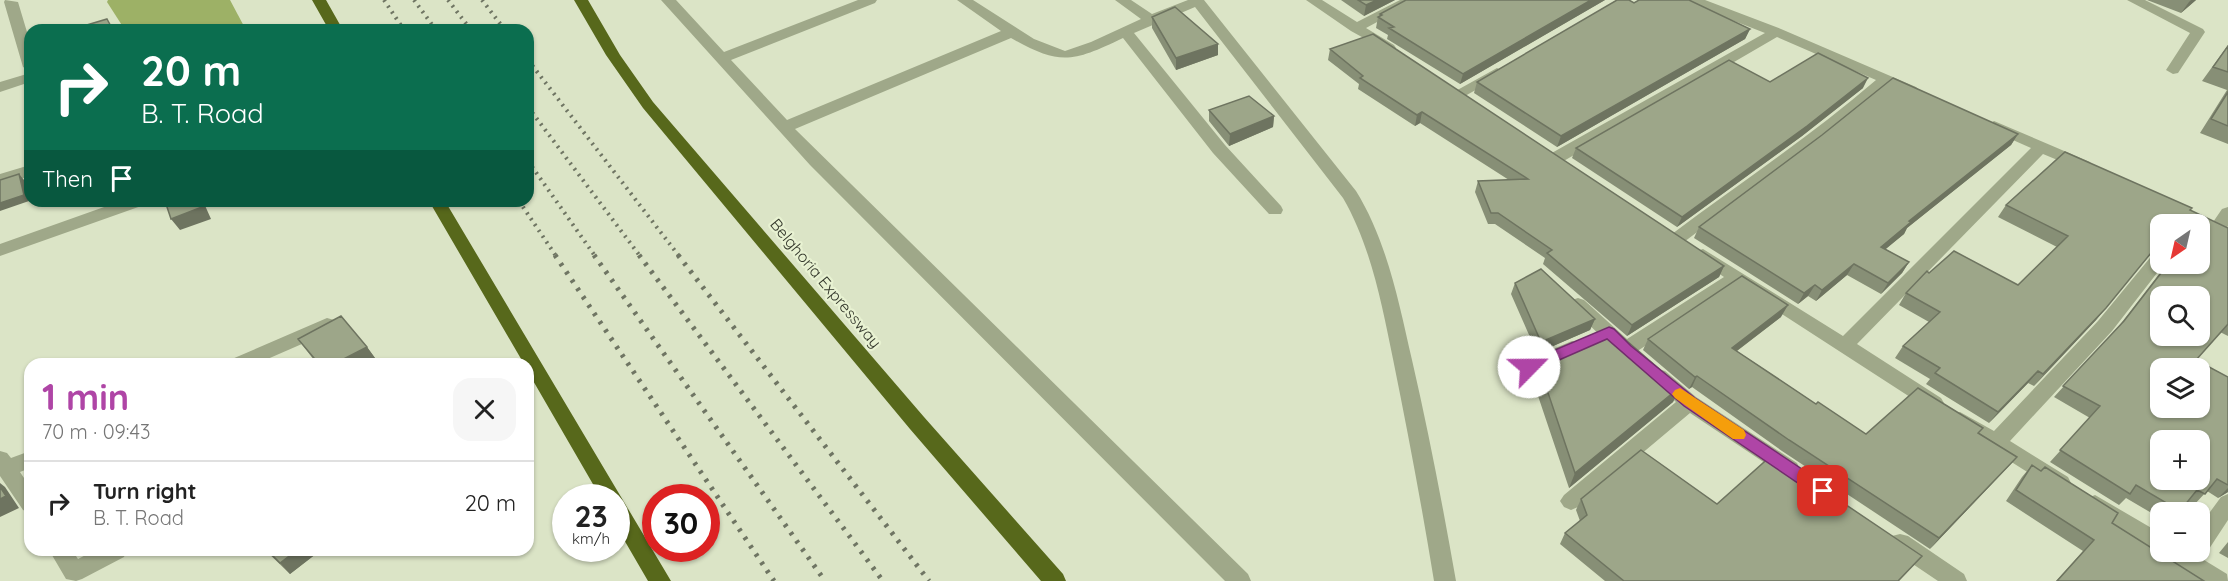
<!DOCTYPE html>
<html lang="en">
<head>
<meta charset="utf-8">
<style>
  :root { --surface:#fff; --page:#f6f6f6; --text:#222; --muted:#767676; --line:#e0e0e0; --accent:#af45a6 }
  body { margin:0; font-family:Quicksand,sans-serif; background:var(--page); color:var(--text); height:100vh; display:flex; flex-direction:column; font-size:22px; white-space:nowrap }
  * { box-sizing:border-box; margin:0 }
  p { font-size:20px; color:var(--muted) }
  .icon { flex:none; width:33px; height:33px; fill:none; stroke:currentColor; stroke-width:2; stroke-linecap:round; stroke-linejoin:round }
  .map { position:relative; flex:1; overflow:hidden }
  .drawer { position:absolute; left:24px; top:358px; width:510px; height:198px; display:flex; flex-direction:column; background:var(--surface); border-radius:18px; box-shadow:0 2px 4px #0004 }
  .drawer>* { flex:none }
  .hud { position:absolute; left:24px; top:24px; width:510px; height:183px; border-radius:18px; box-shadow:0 2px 4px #0004; background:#0b6e4f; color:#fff; overflow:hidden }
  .needle { width:39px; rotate:214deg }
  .controls { position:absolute; left:2150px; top:214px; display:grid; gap:12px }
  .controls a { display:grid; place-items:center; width:60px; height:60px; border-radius:12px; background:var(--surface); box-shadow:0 2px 4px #0004; font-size:30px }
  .speed { position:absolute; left:552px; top:484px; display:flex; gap:12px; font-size:30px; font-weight:700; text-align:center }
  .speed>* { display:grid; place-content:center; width:78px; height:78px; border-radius:50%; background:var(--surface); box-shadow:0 2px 4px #0004; line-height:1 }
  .speed small { font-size:15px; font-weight:400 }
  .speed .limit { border:9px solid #d22; background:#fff; color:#111 }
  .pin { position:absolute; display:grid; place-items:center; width:51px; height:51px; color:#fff; margin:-26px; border-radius:12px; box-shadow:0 3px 9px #0006 }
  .me { position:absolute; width:66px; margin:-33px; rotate:67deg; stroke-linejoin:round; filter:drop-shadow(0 0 4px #0008) }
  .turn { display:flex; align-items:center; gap:21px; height:126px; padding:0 18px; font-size:27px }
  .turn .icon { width:78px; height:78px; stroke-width:2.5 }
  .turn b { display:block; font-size:42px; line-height:51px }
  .then { display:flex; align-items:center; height:57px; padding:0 18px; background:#0003; gap:12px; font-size:22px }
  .round { display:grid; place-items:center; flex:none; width:63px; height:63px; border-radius:18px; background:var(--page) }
  .summary { display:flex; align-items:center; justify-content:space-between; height:102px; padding:0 18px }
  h1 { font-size:36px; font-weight:700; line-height:45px; color:var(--accent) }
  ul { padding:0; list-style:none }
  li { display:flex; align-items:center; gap:18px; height:84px; padding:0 18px; border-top:2px solid var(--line) }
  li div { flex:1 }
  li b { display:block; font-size:22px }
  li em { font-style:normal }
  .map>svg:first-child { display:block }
  .water { fill:#9db166 }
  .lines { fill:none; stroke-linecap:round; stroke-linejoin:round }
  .minor { fill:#9fa889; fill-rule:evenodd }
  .highway { fill:#57681b; fill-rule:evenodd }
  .rail-far1 { stroke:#6f7563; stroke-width:4; stroke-dasharray:2 5; stroke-linecap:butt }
  .rail { stroke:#6f7563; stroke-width:5; stroke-dasharray:3 7; stroke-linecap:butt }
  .wall { fill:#878f76 }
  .shaded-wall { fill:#6e7460 }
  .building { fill:#9da689; stroke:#6e7460; stroke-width:1.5; fill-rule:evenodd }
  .route { fill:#af45a6; stroke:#722d6c; stroke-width:1.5 }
  .slow { fill:#f59e0b }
  .labels { text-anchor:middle; stroke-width:4.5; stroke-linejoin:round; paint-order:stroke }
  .street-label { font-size:16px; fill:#33372b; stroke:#e8f2d2 }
</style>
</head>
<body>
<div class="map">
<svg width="2228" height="581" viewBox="0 0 2228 581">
  <rect width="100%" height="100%" fill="#dbe4c6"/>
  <path class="water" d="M 108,0 L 230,0 L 246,30 L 125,30 L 107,2 Z"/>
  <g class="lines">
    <path class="minor" d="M 5,0 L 18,2 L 30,42 L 30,71 L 23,67 L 4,2 Z
      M 661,0 L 676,0 L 724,52 L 858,0 L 877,0 L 875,3 L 731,60 L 787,120 L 1001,31 L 957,0 L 973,0 L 1034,39 L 1065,51 L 1091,42 L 1141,19 L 1115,0 L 1131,0 L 1152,14 L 1188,0 L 1204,0 L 1356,191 C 1387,241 1399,303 1412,360 C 1429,434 1443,507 1456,581 L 1434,581 C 1422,507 1408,433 1393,359 C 1382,305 1371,246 1343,198 L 1195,7 L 1134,33 L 1225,145 L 1281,206 L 1283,210 L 1281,214 L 1269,214 L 1213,153 L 1123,38 C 1073,62 1060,66 1011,38 L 795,129 L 1248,574 L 1251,581 L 1225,581 L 810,165 Z
      M 1306,0 L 1322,0 L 1357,22 L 1400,0 L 1418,0 L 1366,28 L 1394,45 L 1396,48 L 1389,52 L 1351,31 Z
      M 1686,0 L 1705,0 L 1781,29 L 1916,87 L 1919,90 L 1911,95 L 1888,85 C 1823,142 1752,190 1684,242 L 1672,242 L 1669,238 L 1672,234 C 1740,183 1811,136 1876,80 L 1777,37 L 1562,162 L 1550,162 L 1548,158 L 1550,154 L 1765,33 L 1688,3 Z
      M 2127,0 L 2145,0 L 2203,29 L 2205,32 L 2178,73 L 2173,74 L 2166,70 L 2190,33 Z
      M 1497,68 L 1504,72 L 1502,75 L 1465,96 L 1460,98 L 1452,93 Z
      M 30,73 L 30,82 L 0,92 L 0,82 Z
      M 1994,121 L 2090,162 L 2092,166 L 2084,171 L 2043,154 L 1857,344 L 1941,398 L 1944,403 L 1941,408 L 1934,411 L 1927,408 L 1737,285 L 1633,354 L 1626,356 L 1619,354 L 1569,305 L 1572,300 L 1578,298 L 1584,300 L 1627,339 L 1724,277 L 1697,259 L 1694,255 L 1697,251 L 1703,249 L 1843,336 L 2031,148 L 1988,129 L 1986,126 Z
      M 30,165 L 30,176 L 0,185 L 0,174 Z
      M 121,201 L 146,201 L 144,205 L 0,256 L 0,244 Z
      M 2228,207 L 2228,226 L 2224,232 L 2212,232 L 2209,228 L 2222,209 Z
      M 2160,251 L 2160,264 L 2164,264 L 2112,331 L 2010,441 L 2068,477 L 2071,483 L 2068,489 L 2061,492 L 2054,489 L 1953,425 L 1950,420 L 1953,415 L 1960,412 L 1994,431 L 2098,321 L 2154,253 Z
      M 327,318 L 334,320 L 336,325 L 334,330 L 256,364 L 229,364 L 232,359 Z
      M 1572,341 L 1579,343 L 1581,348 L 1579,353 L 1536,372 L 1529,374 L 1522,372 L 1519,367 L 1522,362 Z
      M 1658,369 L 1665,371 L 1696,397 L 1797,463 L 1800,469 L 1797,475 L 1790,477 L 1783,475 L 1690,413 L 1578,507 L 1571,510 L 1564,507 L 1560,501 L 1564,495 L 1676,402 L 1648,376 L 1651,371 Z
      M 0,451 L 7,453 L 11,458 L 30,451 L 30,468 L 20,472 L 30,487 L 30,513 L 23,510 L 0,476 Z
      M 2228,494 L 2228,520 L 2207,552 L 2199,554 L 2193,552 L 2199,552 L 2199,527 L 2221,497 Z
      M 2095,495 L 2160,533 L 2160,552 L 2191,552 L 2227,574 L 2228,581 L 2200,581 L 2165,559 L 2162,552 L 2152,551 L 2088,510 L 2084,504 L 2088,498 Z
      M 1900,534 L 1908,536 L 1964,574 L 1967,581 L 1938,581 L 1892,550 L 1889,543 L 1892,536 Z
      M 49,550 L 72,550 L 78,559 L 95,550 L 127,550 L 124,557 L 82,579 L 76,581 L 66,579 Z"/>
    <path class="highway" d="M 312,0 L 326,0 L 343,30 L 329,30 Z
      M 574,0 L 588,0 L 620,55 L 653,102 L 924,417 L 1063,574 L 1066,581 L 1041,581 L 910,429 L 643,108 L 606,55 Z
      M 429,201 L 445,201 L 671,581 L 648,581 L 616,526 L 616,498 L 601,498 L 528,372 L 528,364 L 524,364 Z"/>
    <path class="rail-far1" d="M 384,0 L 404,30
      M 414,0 L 436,30
      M 448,0 L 471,30
      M 482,0 L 505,30
      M 528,60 L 679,256
      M 528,107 L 640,256
      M 528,161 L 595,256
      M 519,201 L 556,256"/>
    <path class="rail" d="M 555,255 L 774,581
      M 594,255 L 825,581
      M 639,255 L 883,581
      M 678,255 L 929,581"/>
  </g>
  <path class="wall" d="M 1341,0 L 1395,0 L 1364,16 Z
    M 1605,0 L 1460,84 L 1387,39 L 1388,35 L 1376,28 L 1378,17 L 1379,17 L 1380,14 Z
    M 2147,0 L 2196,0 L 2181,13 Z
    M 1634,3 L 1750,29 L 1745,39 L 1557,147 L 1474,93 L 1477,82 Z
    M 1152,17 L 1218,44 L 1218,55 L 1176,70 L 1152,28 Z
    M 2228,45 L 2228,144 L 2200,133 L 2227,90 L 2202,81 Z
    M 1330,49 L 1724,266 L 1719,277 L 1627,336 L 1543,264 L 1545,258 L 1495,224 L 1488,224 L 1475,192 L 1478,181 L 1509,180 L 1420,123 L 1415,126 L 1358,89 L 1359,84 L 1328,60 Z
    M 1770,82 L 1863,88 L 1802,136 L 1677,227 L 1572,158 L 1576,148 Z
    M 1209,110 L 1274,116 L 1273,127 L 1229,146 L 1209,121 Z
    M 2018,134 L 2011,145 L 1907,228 L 1904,234 L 1885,249 L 1909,262 L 1902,273 L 1881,294 L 1847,275 L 1816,301 L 1808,296 L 1798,304 L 1694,238 L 1699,227 Z
    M 2006,205 L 2190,211 L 2228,228 L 2228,336 L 2220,332 L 2196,360 L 2228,377 L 2228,492 L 2218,498 L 2207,491 L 2193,506 L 2187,503 L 2179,513 L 2160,513 L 2160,518 L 2126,498 L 2119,505 L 2050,462 L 2090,418 L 2054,397 L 2119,326 L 2166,265 L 2166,264 L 2199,264 L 2160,225 L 2152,252 L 2096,320 L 2034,386 L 2028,383 L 1989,423 L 1926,384 L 1930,379 L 1895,358 L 1903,346 L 1929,322 L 1899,305 L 1906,293 L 1929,273 L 2018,285 L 2057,247 L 1998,217 Z
    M 1515,283 L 1595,319 L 1590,330 L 1537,353 L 1511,294 Z
    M 1781,317 L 1737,351 L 1816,404 L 1866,434 L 1983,428 L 1979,433 L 2017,457 L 1930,549 L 1782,451 L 1692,387 L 1689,389 L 1643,350 L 1648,339 Z
    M 298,339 L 367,347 L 375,358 L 363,364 L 317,364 Z
    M 1540,369 L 1680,387 L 1673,402 L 1569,488 L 1534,384 Z
    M 2032,465 L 2112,523 L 2204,581 L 2056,581 L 2083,551 L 2006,501 L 2022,477 Z
    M 1581,499 L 1717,504 L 1922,556 L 1899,581 L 1605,581 L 1560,544 L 1565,533 L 1580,521 L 1576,510 Z
    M 2228,542 L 2228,558 L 2219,553 Z
    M 265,550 L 321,550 L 290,574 Z"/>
  <path class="shaded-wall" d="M 1377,0 L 1395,0 L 1364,16 L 1366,5 Z
    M 1591,0 L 1605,0 L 1460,84 L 1463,74 Z
    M 2191,0 L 2196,0 L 2181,13 L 2189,2 Z
    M 1750,29 L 1745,39 L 1557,147 L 1561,136 Z
    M 1218,44 L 1218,55 L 1176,70 L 1176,58 Z
    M 1868,78 L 1863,88 L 1802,136 L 1677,227 L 1682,217 Z
    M 1422,112 L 1420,123 L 1415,126 L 1417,115 Z
    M 1274,116 L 1273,127 L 1229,146 L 1230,134 Z
    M 2018,134 L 2011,145 L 1907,228 L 1904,234 L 1875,258 L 1881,247 L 1909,221 Z
    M 19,174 L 24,180 L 29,201 L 0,211 L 0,203 Z
    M 200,201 L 203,201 L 211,219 L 180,230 L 171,219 Z
    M 2160,242 L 2160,250 L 2152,252 L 2096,320 L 2034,386 Z
    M 1909,262 L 1902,273 L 1881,294 L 1888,283 Z
    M 1854,264 L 1847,275 L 1816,301 L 1822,290 Z
    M 1724,266 L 1719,277 L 1627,336 L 1632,325 Z
    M 1815,285 L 1808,296 L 1798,304 L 1804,293 Z
    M 1788,305 L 1781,317 L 1726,359 L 1732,348 Z
    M 1595,319 L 1590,330 L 1537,353 L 1541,342 Z
    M 367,347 L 375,358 L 363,364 L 334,364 Z
    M 2038,371 L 2028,383 L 1989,423 L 1998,412 Z
    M 1697,376 L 1692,387 L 1689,389 L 1695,377 Z
    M 1680,387 L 1673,402 L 1569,488 L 1575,473 Z
    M 2017,457 L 2007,468 L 1930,549 L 1939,538 Z
    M 0,483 L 5,487 L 19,508 L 0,517 Z
    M 2228,488 L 2228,492 L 2218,498 Z
    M 297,550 L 321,550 L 290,574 L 280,563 Z"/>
  <path class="building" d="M 1358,0 L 1377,0 L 1366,5 Z
    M 1406,0 L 1591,0 L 1463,74 L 1389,28 L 1394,27 L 1378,17 L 1382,15 L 1380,14 Z
    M 1617,0 L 1629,0 L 1634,3 L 1639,0 L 1689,0 L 1750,29 L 1561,136 L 1477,82 Z
    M 1175,7 L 1218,44 L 1176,58 L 1152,17 Z
    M 107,19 L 113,30 L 70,30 Z
    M 1373,34 L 1724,266 L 1632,325 L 1547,253 L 1552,250 L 1498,213 L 1491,213 L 1478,181 L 1528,179 L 1422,112 L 1417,115 L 1360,78 L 1363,76 L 1330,49 Z
    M 2228,46 L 2228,72 L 2213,67 Z
    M 1818,53 L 1868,78 L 1807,126 L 1682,217 L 1576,148 L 1729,60 L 1770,82 Z
    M 1893,78 L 2018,134 L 1909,221 L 1911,222 L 1881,247 L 1909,262 L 1888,283 L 1854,264 L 1822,290 L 1815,285 L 1804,293 L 1699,227 L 1822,135 Z
    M 2228,92 L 2228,126 L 2211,119 Z
    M 1249,96 L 1274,116 L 1230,134 L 1209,110 Z
    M 2065,152 L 2192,208 L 2190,210 L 2228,228 L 2228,324 L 2196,360 L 2228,377 L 2228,485 L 2217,479 L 2205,494 L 2197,490 L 2180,511 L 2136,485 L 2130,494 L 2060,450 L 2100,406 L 2063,386 L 2124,321 L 2168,264 L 2199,264 L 2199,225 L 2160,225 L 2160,242 L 2106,308 L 2043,374 L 2038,371 L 1998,412 L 1935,373 L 1940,368 L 1903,346 L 1940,312 L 1906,293 L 1927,271 L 1929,273 L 1954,251 L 2018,285 L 2068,236 L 2006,205 ZM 2160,297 L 2199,297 L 2199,336 L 2160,336 ZM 2160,369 L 2199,369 L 2199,408 L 2160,408 ZM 2160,441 L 2199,441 L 2199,480 L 2160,480 Z
    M 19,174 L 24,195 L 0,203 L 0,180 Z
    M 165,201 L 200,201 L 202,207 L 171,219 Z
    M 1541,269 L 1595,319 L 1541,342 L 1515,283 Z
    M 1742,276 L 1788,305 L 1732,348 L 1816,404 L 1818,402 L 1866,434 L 1918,388 L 1983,428 L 1978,433 L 2017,457 L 1939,538 L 1789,440 L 1697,376 L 1695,377 L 1648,339 Z
    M 341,316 L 367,347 L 334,364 L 319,364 L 298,339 Z
    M 1612,328 L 1680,387 L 1575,473 L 1540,369 L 1550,357 Z
    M 1641,450 L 1717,504 L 1772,455 L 1922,556 L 1898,581 L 1624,581 L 1565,533 L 1587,515 L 1581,499 Z
    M 2032,465 L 2041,471 L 2045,467 L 2118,513 L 2112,523 L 2204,581 L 2057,581 L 2094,540 L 2016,490 Z
    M 0,487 L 6,496 L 0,499 Z
    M 267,550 L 297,550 L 280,563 Z"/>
  <path class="route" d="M 1609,327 L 1614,329 L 1631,346 L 1695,398 L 1829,487 L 1831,491 L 1829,496 L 1823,498 L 1817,496 L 1684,406 L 1607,339 L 1534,371 L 1524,371 L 1521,367 L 1524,363 Z"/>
  <path class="slow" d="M 1680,388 L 1744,430 L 1746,435 L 1744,439 L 1733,439 L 1675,398 L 1672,394 L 1675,390 Z"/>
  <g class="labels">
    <g class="street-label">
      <text transform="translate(826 283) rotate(50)" y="6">Belghoria Expressway</text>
    </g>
  </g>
</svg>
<div class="controls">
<a><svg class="needle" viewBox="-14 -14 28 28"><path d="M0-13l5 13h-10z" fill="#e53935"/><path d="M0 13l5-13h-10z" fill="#767676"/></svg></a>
<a><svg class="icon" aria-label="search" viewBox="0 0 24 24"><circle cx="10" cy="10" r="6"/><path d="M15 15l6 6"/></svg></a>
<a><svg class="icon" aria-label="layers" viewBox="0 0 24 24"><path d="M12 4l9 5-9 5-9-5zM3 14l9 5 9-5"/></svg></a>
<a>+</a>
<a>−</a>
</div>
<div class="speed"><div>23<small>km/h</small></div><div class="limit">30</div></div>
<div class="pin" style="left:1823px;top:491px;background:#d93025"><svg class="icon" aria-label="arrive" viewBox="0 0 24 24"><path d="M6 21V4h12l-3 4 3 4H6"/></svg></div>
<svg class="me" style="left:1529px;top:367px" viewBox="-20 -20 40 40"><circle r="19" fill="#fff"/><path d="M0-13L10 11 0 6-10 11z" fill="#af45a6"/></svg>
<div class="hud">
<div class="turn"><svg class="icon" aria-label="right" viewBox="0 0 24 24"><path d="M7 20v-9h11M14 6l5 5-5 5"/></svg><div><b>20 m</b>B. T. Road</div></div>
<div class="then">Then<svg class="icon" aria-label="arrive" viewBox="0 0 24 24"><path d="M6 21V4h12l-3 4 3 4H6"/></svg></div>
</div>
<section class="drawer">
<div class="summary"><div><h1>1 min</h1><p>70 m · 09:43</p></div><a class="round"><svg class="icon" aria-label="close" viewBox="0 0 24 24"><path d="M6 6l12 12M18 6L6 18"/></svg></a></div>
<ul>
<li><svg class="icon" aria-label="right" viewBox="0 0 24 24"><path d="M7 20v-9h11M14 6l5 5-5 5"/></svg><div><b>Turn right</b><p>B. T. Road</p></div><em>20 m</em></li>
</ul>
</section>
</div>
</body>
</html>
